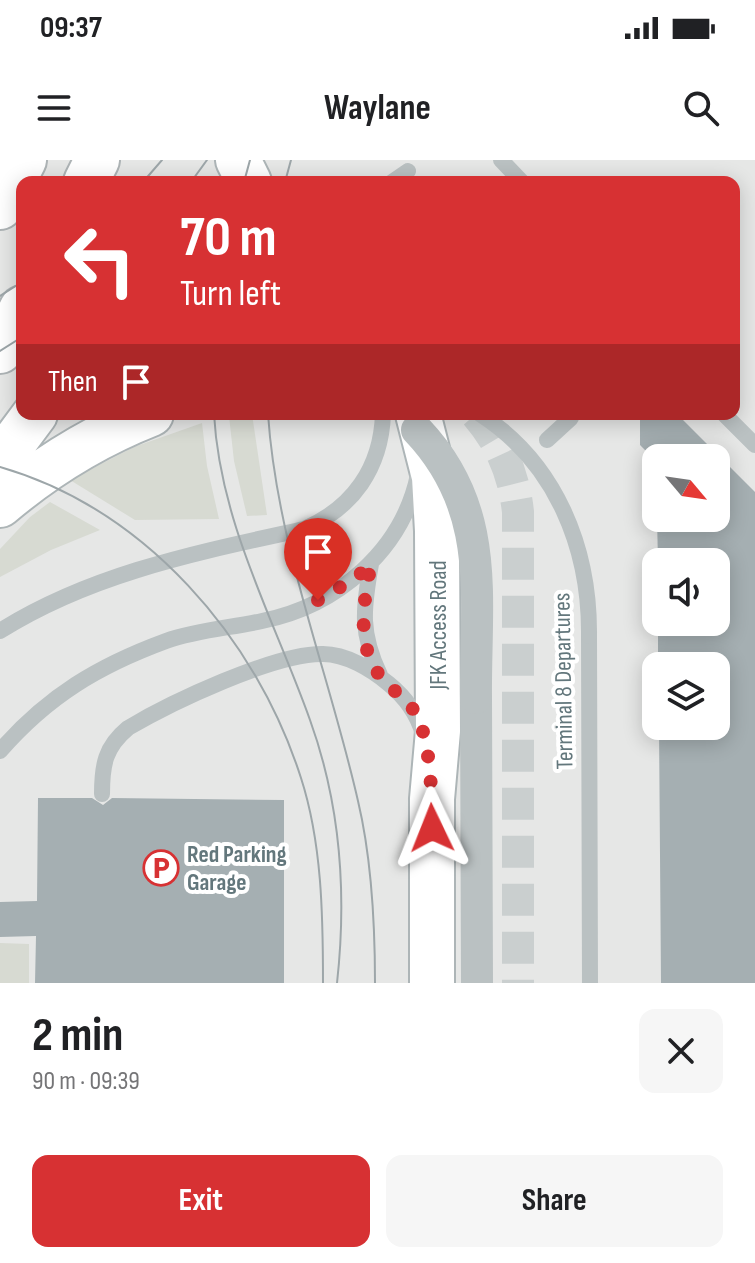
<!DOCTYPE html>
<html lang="en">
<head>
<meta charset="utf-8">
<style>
  :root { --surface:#fff; --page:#f6f6f6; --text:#202124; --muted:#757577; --accent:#d73133 }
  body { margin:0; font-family:"Sofia Sans Condensed",sans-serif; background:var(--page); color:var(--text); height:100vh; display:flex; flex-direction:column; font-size:30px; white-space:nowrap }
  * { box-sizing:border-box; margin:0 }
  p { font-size:26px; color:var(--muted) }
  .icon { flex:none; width:44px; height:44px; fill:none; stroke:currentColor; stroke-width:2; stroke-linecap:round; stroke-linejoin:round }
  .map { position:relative; height:823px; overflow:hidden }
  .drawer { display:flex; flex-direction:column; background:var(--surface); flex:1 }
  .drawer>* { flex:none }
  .top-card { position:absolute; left:16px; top:16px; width:724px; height:244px; border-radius:16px; box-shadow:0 4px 20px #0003; background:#d73133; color:#fff; overflow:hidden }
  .needle { width:52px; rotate:119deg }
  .tools { position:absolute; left:642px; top:284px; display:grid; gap:16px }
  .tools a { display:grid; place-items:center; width:88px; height:88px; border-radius:16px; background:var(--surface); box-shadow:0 4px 20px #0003; font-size:40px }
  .pin { position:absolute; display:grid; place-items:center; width:68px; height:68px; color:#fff; margin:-82px -34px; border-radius:50% 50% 50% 0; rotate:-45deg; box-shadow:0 0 8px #0007 }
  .pin .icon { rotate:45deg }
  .me { position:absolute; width:88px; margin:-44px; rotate:358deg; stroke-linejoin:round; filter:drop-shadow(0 0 6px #0008) }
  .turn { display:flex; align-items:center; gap:28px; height:168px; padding:0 32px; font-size:36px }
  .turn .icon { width:104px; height:104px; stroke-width:2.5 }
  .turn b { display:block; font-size:56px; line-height:68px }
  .then { display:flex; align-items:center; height:76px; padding:0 32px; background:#0003; gap:16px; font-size:30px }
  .round { display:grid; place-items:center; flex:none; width:84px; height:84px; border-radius:16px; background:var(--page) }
  .head { display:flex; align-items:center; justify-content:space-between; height:136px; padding:0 32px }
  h1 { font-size:48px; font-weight:700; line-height:60px }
  .action { display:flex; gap:16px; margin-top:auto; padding:16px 32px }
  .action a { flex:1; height:92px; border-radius:16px; background:var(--accent); color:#fff; font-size:32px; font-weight:700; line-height:92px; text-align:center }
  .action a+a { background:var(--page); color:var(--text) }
  .status { display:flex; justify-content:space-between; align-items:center; height:56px; padding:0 40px; background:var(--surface); direction:ltr }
  .status svg { height:22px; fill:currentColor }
  header { display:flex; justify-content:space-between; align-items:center; height:104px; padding:0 32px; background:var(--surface); font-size:36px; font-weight:700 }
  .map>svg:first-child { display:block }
  .built { fill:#e6e7e6; fill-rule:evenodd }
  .green { fill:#d7dad2 }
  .building { fill:#a5afb2 }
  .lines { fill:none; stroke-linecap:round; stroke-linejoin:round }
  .street-tunnel { stroke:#cacfcf; stroke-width:32; stroke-dasharray:32 16; stroke-linecap:butt }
  .secondary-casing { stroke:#adb5b7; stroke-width:48 }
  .highway-casing { stroke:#aeb4b6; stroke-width:48 }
  .lane { stroke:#bac1c2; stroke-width:16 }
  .street { stroke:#bac1c2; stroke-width:32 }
  .secondary { stroke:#fff; stroke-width:44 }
  .highway { stroke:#fff; stroke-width:44 }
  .tram { stroke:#9da6a9; stroke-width:2 }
  .lane-bridge { stroke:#bac1c2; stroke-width:16 }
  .street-bridge { stroke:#bac1c2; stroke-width:32 }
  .route { stroke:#d73133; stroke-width:14; stroke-dasharray:0 25.2 }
  .labels { text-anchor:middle; stroke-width:8; stroke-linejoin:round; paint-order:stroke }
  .street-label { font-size:24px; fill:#63777c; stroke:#fff }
  .poi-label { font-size:24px; font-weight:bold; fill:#63777c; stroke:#fff; text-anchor:start }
</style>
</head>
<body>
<div class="status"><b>09:37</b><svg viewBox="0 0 49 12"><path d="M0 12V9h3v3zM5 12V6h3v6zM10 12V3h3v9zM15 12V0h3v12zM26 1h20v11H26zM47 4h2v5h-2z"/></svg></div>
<header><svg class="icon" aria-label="menu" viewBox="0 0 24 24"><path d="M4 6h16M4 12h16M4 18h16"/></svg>Waylane<svg class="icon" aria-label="search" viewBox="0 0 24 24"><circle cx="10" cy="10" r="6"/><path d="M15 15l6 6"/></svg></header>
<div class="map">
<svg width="755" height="823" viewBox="0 0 755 823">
  <rect width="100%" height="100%" fill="#f6f5f2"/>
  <path class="built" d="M 0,0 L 755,0 L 755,823 L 0,823 ZM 22,22 L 734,22 L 734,254 L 22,254 ZM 656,298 L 716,298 L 716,358 L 656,358 ZM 656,402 L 716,402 L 716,462 L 656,462 ZM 656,506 L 716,506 L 716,566 L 656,566 Z"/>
  <path class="green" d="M 252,254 L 267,355 L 247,356 L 234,301 L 229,256 Z
    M 202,263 L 207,306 L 219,359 L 135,360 L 70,320 L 134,287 Z
    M 50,342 L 100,370 L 51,390 L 0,417 L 0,389 L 30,357 Z
    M 0,783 L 29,784 L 29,823 L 0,823 Z"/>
  <path class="building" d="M 640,254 L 677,254 L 755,332 L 755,823 L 661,823 L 659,566 L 716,566 L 716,506 L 658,506 L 658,462 L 716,462 L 716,402 L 658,402 L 657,358 L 716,358 L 716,298 L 653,298 L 640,285 Z
    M 38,638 L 92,638 L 103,645 L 112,638 L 284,640 L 284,823 L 35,823 L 36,776 L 0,777 L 0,742 L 37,741 Z"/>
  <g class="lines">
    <path class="street-tunnel" d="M 476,254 C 501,283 514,315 518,352 L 518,823"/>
    <defs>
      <path id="secondary" d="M 238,0 L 249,22
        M 418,254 L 434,317 L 437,371 L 438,571 L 432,639 L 432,823
        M 0,301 L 35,254
        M 0,345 C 46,306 95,276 151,254"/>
      <path id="highway" d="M 86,22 L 97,0
        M 0,47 L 24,0
        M 0,191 L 22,148"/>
    </defs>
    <use href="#secondary" class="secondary-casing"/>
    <use href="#highway" class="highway-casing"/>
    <path class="lane" d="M 501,0 L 522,22
      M 392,22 L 408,11
      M 724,254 L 755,285
      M 547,280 L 571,258 L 567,254
      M 371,404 C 363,449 360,473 380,515
      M 0,471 C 92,413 200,392 304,369 C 353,348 381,308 383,254
      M 589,476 L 590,823
      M 0,591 C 48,536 98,506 166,481 C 197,470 230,468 262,461 C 337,446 402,391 418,315
      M 102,634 C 102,605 105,587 128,568 C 170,543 275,493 323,494 C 346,494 371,509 389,524 C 405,537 417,553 423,574"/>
    <path class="street" d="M 476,538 L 477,823"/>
    <use href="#secondary" class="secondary"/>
    <use href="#highway" class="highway"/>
    <path class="tram" d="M 143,22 L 162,0
      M 191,22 L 207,0
      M 244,22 L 250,0
      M 285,22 L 291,0
      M 0,136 L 22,122
      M 0,191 L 22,177
      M 214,254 C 220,363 274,459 310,560 C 341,646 347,733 337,823
      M 268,254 C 277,386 329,513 358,641 C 372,700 375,762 375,823
      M 0,307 C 145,349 256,477 301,618 C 322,683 323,756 323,823"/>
    <path class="lane-bridge" d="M 480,254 C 556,303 590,388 589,476"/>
    <path class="street-bridge" d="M 417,270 C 493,350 475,437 476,538"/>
  </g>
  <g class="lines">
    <path class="route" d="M 318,440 L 356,418 L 371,404 C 364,440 355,486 381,517 C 393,532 410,540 418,558 C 431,586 432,638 432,668"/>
  </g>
  <defs>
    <symbol id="parking-ring" viewBox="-11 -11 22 22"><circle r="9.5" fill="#fff" stroke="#d73133" stroke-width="1.5"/><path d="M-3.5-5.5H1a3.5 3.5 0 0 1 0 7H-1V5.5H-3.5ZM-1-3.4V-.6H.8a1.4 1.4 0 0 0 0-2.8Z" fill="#d73133"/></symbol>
  </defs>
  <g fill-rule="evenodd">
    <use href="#parking-ring" x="141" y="688" width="40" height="40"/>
  </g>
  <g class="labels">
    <g class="street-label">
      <text transform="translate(438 465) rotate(-90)" y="8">JFK Access Road</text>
      <text transform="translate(563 521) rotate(-91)" y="8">Terminal 8 Departures</text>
    </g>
    <g class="poi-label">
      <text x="187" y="702">Red Parking<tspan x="187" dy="28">Garage</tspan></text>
    </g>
  </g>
</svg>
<div class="tools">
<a><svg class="needle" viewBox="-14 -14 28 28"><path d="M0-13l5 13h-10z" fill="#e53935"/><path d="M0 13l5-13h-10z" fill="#757577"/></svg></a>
<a><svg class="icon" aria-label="sound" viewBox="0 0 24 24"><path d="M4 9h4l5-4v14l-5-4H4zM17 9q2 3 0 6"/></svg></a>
<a><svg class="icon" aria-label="layers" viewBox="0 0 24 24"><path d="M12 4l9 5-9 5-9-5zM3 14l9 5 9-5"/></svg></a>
</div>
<div class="pin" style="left:318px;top:440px;background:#d93025"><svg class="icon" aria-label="arrive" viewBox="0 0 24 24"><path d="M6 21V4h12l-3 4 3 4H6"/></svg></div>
<svg class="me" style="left:432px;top:668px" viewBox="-20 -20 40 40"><path d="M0-17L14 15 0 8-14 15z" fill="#d73133" stroke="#fff" stroke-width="4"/></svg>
<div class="top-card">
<div class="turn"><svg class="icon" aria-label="left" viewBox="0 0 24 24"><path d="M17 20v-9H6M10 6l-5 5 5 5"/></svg><div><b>70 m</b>Turn left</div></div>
<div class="then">Then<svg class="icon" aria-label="arrive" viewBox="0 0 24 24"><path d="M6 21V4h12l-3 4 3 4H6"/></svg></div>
</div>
</div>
<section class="drawer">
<div class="head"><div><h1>2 min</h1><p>90 m · 09:39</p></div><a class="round"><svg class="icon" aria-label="close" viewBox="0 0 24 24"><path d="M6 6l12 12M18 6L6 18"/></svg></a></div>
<div class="action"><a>Exit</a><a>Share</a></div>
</section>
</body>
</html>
